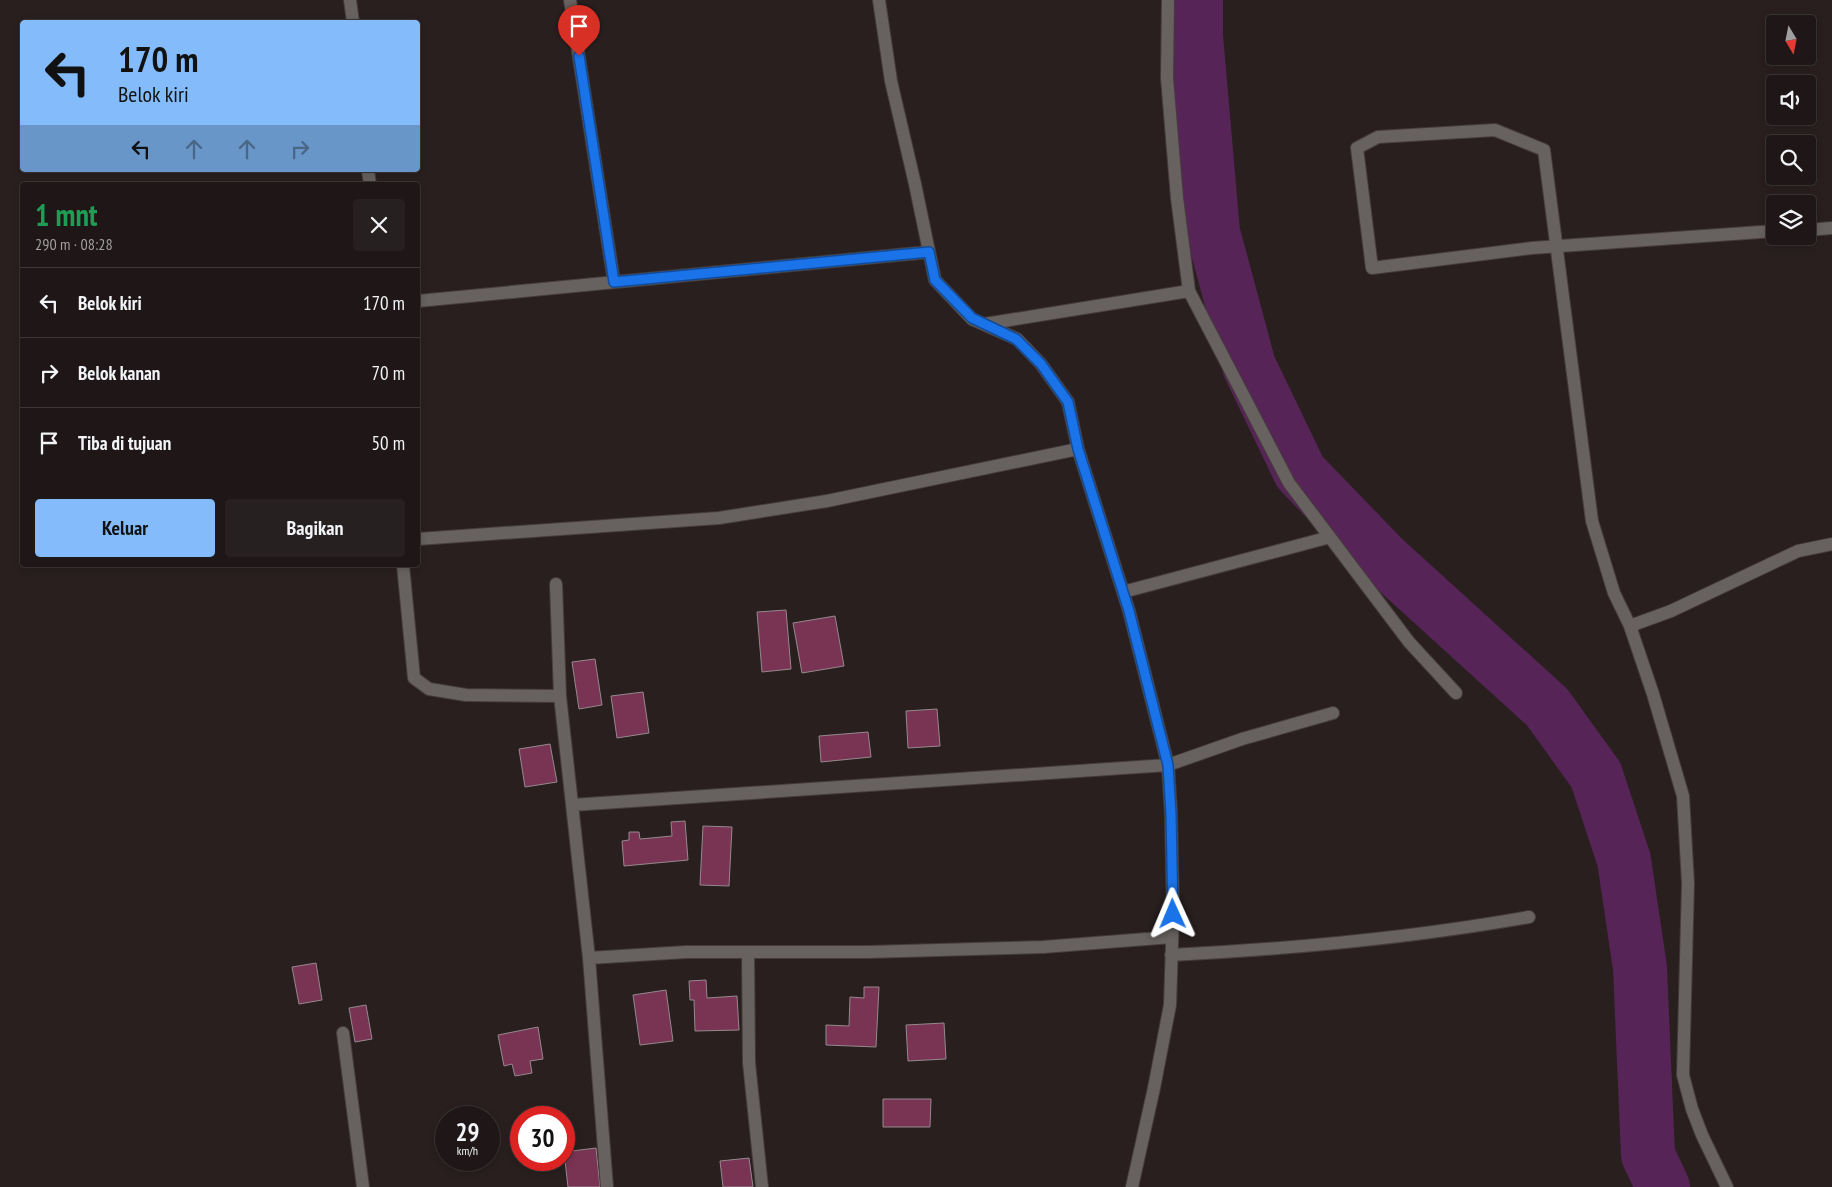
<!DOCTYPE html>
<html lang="id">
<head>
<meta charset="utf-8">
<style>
  :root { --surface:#1f1717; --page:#272020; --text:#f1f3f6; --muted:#a19fa1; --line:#3c3636; --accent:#84bcfb }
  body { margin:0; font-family:"PT Sans Narrow",sans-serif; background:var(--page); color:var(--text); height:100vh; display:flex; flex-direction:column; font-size:19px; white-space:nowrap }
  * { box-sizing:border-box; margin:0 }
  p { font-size:16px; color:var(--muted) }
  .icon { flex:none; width:28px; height:28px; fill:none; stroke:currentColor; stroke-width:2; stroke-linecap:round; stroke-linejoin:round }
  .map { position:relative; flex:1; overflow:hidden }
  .drawer { position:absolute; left:20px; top:182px; width:400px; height:385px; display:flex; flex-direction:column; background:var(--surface); border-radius:5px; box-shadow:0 2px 8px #0003,0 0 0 1px var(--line) }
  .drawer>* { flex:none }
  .banner { position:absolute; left:20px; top:20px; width:400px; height:152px; border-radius:5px; box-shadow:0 2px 8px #0003,0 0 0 1px var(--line); background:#84bcfb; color:#111; overflow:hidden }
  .needle { width:32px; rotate:170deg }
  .fabs { position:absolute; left:1766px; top:15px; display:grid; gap:10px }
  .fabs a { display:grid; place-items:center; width:50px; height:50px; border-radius:5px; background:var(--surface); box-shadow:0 2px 8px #0003,0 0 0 1px var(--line); font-size:25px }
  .speed { position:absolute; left:435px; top:1106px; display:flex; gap:10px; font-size:25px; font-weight:700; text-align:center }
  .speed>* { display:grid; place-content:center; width:65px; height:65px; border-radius:50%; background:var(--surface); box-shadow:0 2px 8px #0003,0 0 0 1px var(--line); line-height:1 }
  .speed small { font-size:12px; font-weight:400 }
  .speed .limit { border:8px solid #d22; background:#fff; color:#111 }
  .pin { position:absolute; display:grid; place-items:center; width:42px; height:42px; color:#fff; margin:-51px -21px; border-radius:50% 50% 50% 0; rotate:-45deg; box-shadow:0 0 5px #0007 }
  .pin .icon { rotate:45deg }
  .me { position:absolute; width:55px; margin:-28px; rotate:359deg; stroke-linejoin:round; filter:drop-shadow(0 0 4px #0008) }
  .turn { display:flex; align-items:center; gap:18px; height:105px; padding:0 15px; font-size:22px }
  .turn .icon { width:65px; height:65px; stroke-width:2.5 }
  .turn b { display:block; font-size:35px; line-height:42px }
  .lanes { display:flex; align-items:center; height:48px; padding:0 15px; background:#0003; justify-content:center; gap:25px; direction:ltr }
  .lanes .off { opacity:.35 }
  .round { display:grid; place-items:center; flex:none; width:52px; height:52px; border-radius:5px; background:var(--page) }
  .head { display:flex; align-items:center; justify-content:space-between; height:85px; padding:0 15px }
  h1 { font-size:30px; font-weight:600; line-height:38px; color:#1e9e55 }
  .primary-button { display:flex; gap:10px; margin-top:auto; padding:10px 15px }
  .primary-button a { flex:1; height:58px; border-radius:5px; background:var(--accent); color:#111; font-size:20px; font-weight:600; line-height:58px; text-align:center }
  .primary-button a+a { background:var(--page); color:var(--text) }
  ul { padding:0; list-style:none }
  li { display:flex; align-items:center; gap:15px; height:70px; padding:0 15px; border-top:1px solid var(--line) }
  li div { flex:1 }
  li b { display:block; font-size:19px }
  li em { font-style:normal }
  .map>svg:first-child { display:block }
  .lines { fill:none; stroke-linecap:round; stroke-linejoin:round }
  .river { stroke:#572457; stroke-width:54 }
  .building { fill:#793454; stroke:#95898d }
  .minor-casing { stroke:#463c3c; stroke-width:14 }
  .minor { stroke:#676260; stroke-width:12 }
  .route-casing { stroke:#114b97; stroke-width:12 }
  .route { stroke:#1a73e8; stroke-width:9 }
</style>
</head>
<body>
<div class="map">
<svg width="1832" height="1187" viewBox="0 0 1832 1187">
  <rect width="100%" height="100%" fill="#291f1f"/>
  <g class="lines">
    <path class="river" d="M 1196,0 L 1196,36 L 1213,232 L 1249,366 L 1300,472 L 1383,558 L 1547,707 L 1596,775 L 1624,860 L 1640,968 L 1648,1155 L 1663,1187"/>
  </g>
  <path class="building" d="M 786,610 L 791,669 L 762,672 L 757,612 Z
    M 835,616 L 844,666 L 802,673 L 793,623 Z
    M 595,659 L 602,705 L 579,709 L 572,662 Z
    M 643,692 L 649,733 L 617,738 L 611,696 Z
    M 937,709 L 940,746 L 908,748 L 906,711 Z
    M 868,732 L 871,757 L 821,762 L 819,736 Z
    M 550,744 L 557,782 L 525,787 L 519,749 Z
    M 685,821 L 688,860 L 624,866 L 622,841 L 629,840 L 629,832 L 639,832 L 640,839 L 672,836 L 671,822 Z
    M 703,826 L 732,827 L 729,886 L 700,885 Z
    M 316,963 L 322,1000 L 299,1004 L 292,967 Z
    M 706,980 L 707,998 L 737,996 L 739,1030 L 695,1031 L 694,1000 L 690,1000 L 689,981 Z
    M 864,987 L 879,987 L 876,1047 L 826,1045 L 826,1025 L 849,1026 L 850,997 L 864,998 Z
    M 666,990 L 673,1041 L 640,1045 L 633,995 Z
    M 366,1005 L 372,1039 L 355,1042 L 349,1008 Z
    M 944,1023 L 946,1059 L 908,1061 L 906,1025 Z
    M 538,1027 L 543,1059 L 530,1061 L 532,1073 L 515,1076 L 512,1064 L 504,1066 L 498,1035 Z
    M 883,1099 L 931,1099 L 930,1127 L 883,1127 Z
    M 596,1148 L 600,1187 L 568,1187 L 564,1152 Z
    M 749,1158 L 753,1187 L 723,1187 L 720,1161 Z"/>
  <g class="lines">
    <defs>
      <path id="minor" d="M 350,0 L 353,22
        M 570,0 L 614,282
        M 879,0 L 891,81 L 915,184 L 935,280 L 972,319 L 1017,339 L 1041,364 L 1068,402 L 1078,449 L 1129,611 L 1168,765 L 1171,814 L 1173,914 L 1170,1005 L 1154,1088 L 1132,1187
        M 1168,0 L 1167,78 L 1177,198 L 1189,291 L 1289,483 L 1409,642 L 1456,693
        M 368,170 L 370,185
        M 1808,230 L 1832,228
        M 1775,231 C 1694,236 1613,242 1532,248 L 1372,268 L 1357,148 L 1378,137 L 1495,130 L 1544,150 L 1592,521 L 1614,593 L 1630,626 L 1671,611 L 1798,551 L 1832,544
        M 418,301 L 929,252
        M 985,324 L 1189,291
        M 418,539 L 719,518 L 827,501 L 1078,449
        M 403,565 L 414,678 L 429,689 L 466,695 L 560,696 L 589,958 L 607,1187
        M 556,584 L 560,696
        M 1123,592 L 1330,537
        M 1630,626 L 1653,694 L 1683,796 L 1688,883 L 1683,1075 L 1692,1109 L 1702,1135 L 1727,1187
        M 572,805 L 1168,765 L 1242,739 L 1333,713
        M 748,952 L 749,1063 L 762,1187
        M 1171,955 C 1291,949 1411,938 1529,917
        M 589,958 L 686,952 L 868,952 L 1043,947 L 1172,937
        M 343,1033 L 363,1187"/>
    </defs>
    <use href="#minor" class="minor-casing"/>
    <use href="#minor" class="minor"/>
  </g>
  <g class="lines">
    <defs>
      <path id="route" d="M 579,56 L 614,282 L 929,252 L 935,280 L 972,318 L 1016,339 L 1041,364 L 1068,402 L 1078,449 L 1129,611 L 1168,765 L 1171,814 L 1173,914"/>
    </defs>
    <use href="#route" class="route-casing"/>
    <use href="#route" class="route"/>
  </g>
</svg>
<div class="fabs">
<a><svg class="needle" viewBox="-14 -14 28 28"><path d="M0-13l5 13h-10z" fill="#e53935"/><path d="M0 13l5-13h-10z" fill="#a19fa1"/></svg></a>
<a><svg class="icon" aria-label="sound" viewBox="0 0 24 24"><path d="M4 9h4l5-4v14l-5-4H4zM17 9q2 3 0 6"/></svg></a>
<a><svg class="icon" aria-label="search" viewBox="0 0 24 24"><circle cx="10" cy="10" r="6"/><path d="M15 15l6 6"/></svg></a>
<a><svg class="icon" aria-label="layers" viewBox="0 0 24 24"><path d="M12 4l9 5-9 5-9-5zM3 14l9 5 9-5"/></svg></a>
</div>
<div class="speed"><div>29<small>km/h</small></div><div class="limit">30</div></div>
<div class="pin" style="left:579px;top:56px;background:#d93025"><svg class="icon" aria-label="arrive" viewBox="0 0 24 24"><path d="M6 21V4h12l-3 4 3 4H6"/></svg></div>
<svg class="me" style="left:1173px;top:914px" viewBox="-20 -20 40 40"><path d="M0-17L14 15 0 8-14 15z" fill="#1a73e8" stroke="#fff" stroke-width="4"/></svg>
<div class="banner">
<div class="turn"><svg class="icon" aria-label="left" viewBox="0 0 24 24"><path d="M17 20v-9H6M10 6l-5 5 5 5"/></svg><div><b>170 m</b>Belok kiri</div></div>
<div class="lanes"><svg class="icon" aria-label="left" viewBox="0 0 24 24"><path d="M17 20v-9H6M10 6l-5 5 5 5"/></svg><svg class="icon off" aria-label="ahead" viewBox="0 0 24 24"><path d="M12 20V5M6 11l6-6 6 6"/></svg><svg class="icon off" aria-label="ahead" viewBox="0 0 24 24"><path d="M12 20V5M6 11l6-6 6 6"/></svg><svg class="icon off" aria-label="right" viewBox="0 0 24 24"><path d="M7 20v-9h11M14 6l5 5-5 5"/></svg></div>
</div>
<section class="drawer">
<div class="head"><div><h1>1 mnt</h1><p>290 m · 08:28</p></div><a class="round"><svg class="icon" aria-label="close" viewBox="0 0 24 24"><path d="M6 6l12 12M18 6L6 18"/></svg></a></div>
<ul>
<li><svg class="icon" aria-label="left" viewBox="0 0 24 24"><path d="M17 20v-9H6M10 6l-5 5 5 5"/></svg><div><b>Belok kiri</b></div><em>170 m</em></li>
<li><svg class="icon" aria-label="right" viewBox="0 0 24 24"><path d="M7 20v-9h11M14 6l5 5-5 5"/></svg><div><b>Belok kanan</b></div><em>70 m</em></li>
<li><svg class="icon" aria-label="arrive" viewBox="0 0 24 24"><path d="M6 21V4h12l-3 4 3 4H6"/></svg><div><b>Tiba di tujuan</b></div><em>50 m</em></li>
</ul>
<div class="primary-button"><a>Keluar</a><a>Bagikan</a></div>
</section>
</div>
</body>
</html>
